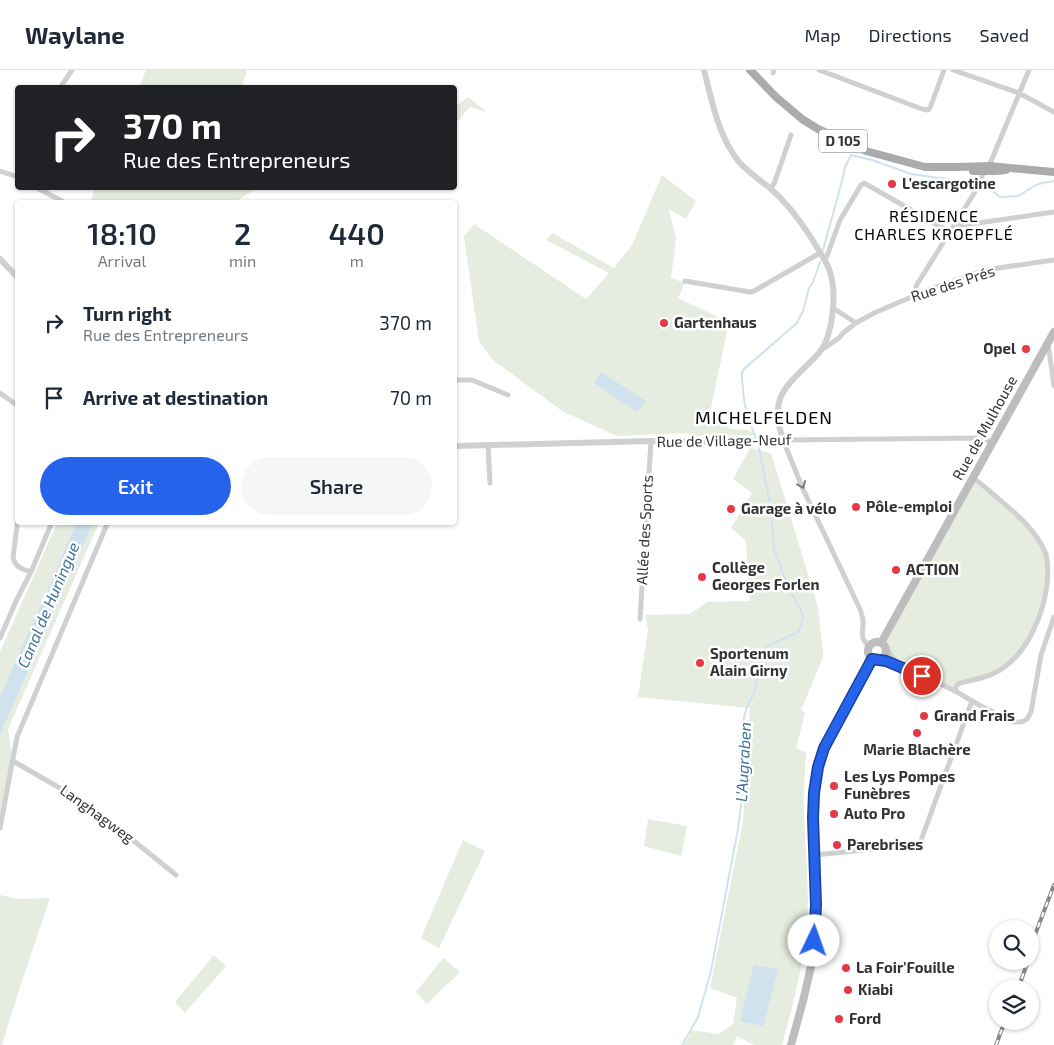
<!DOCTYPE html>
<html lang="en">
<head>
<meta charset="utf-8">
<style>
  :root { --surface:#fff; --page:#f6f6f7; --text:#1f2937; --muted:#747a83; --line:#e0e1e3; --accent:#2563eb }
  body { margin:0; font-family:"Exo 2",sans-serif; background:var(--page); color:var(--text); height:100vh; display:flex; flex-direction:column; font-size:19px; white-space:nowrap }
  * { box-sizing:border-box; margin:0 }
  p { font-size:16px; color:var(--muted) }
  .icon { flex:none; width:28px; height:28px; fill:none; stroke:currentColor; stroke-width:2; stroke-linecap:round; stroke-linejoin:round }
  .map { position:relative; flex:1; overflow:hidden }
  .sheet { position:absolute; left:15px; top:130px; width:442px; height:325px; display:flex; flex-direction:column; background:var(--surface); border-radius:5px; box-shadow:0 1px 4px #0004 }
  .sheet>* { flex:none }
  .top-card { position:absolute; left:15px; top:15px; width:442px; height:105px; border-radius:5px; box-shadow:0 1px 4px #0004; background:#202124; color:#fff; overflow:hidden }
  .fabs { position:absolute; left:989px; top:850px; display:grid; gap:10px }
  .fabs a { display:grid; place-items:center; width:50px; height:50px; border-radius:50%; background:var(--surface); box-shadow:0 1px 4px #0004; font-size:25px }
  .pin { position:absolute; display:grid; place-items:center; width:42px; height:42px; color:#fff; margin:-21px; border:2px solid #fff; border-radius:50%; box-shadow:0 1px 5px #0007 }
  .me { position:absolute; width:55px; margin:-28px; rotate:3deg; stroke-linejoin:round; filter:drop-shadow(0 0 4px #0008) }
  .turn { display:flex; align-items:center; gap:18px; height:105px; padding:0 25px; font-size:22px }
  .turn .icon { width:65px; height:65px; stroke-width:2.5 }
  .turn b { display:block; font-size:35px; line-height:42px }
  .eta { display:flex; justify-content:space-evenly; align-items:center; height:85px; text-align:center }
  .eta b { font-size:30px; font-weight:600; line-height:35px }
  .cta { display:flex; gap:10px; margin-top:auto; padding:10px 25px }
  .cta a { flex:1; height:58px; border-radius:30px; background:var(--accent); color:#fff; font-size:20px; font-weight:600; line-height:58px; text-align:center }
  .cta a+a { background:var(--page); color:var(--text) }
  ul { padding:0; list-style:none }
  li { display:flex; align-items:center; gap:15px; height:75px; padding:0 25px }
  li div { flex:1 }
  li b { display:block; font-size:19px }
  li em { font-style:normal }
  header { display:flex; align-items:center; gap:30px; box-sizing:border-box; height:70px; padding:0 25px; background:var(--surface); border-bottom:1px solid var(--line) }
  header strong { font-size:24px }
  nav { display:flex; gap:28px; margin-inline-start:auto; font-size:18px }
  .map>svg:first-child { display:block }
  .green { fill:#e6ecdf }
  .water { fill:#cfe2ee }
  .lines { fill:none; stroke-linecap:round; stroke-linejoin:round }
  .stream { stroke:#cfe2ee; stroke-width:2 }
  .minor { stroke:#d0d0d0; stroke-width:5 }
  .tertiary { stroke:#d0d0d0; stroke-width:6 }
  .secondary { stroke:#bdbdbd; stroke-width:8 }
  .primary { stroke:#ababab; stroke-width:8 }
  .rail-casing { stroke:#888; stroke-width:4 }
  .rail { stroke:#fff; stroke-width:2; stroke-dasharray:5.5; stroke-linecap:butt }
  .oneway { stroke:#7a7a7a }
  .route-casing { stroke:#184099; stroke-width:12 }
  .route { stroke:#2563eb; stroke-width:9 }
  .poi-dot { fill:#e63946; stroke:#fff; stroke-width:2 }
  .labels { text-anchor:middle; stroke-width:5; stroke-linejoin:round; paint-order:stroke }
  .shield { fill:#fff; stroke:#707070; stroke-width:1 }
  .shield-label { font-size:14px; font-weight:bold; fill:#333 }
  .poi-label { font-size:15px; font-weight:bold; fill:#333; stroke:#fff; text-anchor:start }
  .street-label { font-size:15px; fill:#333; stroke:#fff }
  .neighbourhood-label { font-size:16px; letter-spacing:1px; fill:#000; stroke:#fff }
  .water-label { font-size:16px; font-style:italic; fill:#3f7597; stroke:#fff }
  .quarter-label { font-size:18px; letter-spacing:1px; fill:#000; stroke:#fff }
</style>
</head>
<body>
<header>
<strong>Waylane</strong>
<nav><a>Map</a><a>Directions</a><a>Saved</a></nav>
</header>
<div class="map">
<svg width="1054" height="975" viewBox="0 0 1054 975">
  <rect width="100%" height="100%" fill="#fff"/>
  <path class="green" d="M 146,0 L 247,0 L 242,17 L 139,18 Z
    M 468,27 L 487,42 L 470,37 L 455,54 L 455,37 Z
    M 662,105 L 696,131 L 686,149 L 669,139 L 676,169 L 671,208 L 685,213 L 678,228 L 729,252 L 708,352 L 722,352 L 730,359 L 747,360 L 759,365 L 689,366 L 688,363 L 617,366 L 562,341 L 493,290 L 479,271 L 464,167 L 474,154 L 586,229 L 609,203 L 546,170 L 552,163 L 614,198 L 632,175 Z
    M 95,118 L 257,118 L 235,132 L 91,132 Z
    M 750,378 L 771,383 L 818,537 L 823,583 L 822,590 L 801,640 L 805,643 L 796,678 L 806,683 C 805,701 803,719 804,736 C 804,776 810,815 807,855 C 803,896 793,936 782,975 L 754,975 L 737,966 L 733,975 L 683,975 L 690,965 L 690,960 L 719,964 L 733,954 L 737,928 L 710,918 L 743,751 L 750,638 L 638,627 L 648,560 L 645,545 L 690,544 L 707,532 L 750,531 L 746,471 L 731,458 L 752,423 L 733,409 Z
    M 976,410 L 1026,452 L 1046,485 L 1049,515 L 1026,576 L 1000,600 L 960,613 L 955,621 L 906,600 L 896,592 L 886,573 Z
    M 57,453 L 76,453 L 55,503 L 0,626 L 0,582 Z
    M 93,453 L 99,453 L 8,659 L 12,686 L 0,743 L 0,665 Z
    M 648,749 L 687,756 L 681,786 L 644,776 Z
    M 463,770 L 485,781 L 439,878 L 421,868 Z
    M 0,825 L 19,829 L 50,828 L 19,920 L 2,975 L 0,975 Z
    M 214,885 L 226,896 L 185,943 L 175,932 Z
    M 443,888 L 460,902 L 427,934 L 416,922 Z"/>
  <path class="water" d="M 601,302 L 646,331 L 637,342 L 594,313 Z
    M 76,453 L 93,453 L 0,665 L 0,626 L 55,503 Z
    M 754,895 L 778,899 L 763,956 L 740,951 Z"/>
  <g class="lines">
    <path class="stream" d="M 984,117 L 994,122 L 1000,127 L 1018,126 L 1038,114 L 1054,111
      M 823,180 L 842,111 L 845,97 L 851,85 L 872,90 L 911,104 L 974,113
      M 682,975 L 698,947 L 711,901 L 738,759 L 742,727 L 745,681 L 744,647 L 747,636 L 754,624 L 762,582 L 766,577 L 798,562 L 801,555 L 803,547 L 800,538 L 795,530 L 785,509 L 774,479 L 771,439 L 759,378 L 746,340 L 744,330 L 742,309 L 742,303 L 744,299 L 797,253 L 803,241 L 809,218 L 813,212 L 820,192"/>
    <path class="minor" d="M 819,0 L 922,39 L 928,40 L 930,38 L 944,0
      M 953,0 L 1019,23 L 1054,42
      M 773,3 L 774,0
      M 60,18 L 72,0
      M 989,96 L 1029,0
      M 0,101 L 18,107
      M 37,118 L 64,132
      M 770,118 L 774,114 L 791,65
      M 955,154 L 964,155 L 1054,142
      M 824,189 L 827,186 L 840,150 L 861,115 L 864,113 L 950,162
      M 685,211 L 750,222 L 754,221 L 820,183
      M 917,224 L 916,216 L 978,117 L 984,101
      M 833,238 L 856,253
      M 1048,273 L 1054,316
      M 823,279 L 839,268 L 843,263 L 856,253 L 874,243 L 930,219 L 977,203 L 998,198 L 1054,190
      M 455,310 L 472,310 L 508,325
      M 0,323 L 18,336
      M 488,375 L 490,413
      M 18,448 L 13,488 C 16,498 22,499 31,502
      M 640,549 L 651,371
      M 0,568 L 17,529 L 31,502 L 52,452
      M 869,576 C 858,566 864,562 863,550 C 862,545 861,541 859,537 L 803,419 L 783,370 L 978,368 L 992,372
      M 885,577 L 896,592 L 902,596
      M 880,590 L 930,609 L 957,622 L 979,635 L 1013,652 L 1021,652 L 1024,651 L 1027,649 L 1031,642 L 1041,585 L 1054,547
      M 955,621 L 957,615 L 960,613 C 974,610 988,607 1000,600 C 1033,580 1054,522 1046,484 C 1036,459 1014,442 994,425 C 987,419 981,413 973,408
      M 13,691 L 72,725 L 134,771 L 176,805
      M 0,758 L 17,667 L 108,452
      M 814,785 L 916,775 L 920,773 L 972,631"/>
    <path class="tertiary" d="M 0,189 L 18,208
      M 455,376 L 651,371 L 745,372 L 783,370 C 779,357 775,343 780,329 C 786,312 807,297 819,283 C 833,266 837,223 830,202 C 828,194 822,186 818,179 C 805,157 790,136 771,119 C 760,110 748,102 739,92 C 718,66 712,31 704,0"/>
    <path class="secondary" d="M868 581a9 9 0 1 1 18 0a9 9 0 1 1-18 0Z
      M 881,573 L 1054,262
      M 791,975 L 803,931 L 813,888 L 816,835 L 813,748 L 814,723 L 818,697 L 824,678 L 873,589"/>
    <path class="primary" d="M 750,0 L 776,27 L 802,49 L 818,59 L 866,81 L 925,97 L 957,97 L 989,96 L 1054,102
      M 973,101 L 996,101 L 1006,100"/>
    <defs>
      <path id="rail" d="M 1030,878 L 1054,815
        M 1018,919 L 1028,891
        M 996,975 L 1005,951"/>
    </defs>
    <use href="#rail" class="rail-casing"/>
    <use href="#rail" class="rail"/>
  </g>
  <defs><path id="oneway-chevron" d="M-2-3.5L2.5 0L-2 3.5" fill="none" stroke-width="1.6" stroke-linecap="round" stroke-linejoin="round" transform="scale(1.25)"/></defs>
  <use class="oneway" href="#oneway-chevron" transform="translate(802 415) rotate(67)"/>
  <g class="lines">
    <defs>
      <path id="route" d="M 814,871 L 816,835 L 813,748 L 814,723 L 818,697 L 824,678 L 872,589 L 886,591 L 922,606"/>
    </defs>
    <use href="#route" class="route-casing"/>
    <use href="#route" class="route"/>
  </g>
  <g class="poi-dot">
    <circle cx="892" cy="114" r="5"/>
    <circle cx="664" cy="253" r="5"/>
    <circle cx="1026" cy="279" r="5"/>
    <circle cx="856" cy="437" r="5"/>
    <circle cx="731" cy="439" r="5"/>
    <circle cx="896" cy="500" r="5"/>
    <circle cx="702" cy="507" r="5"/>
    <circle cx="700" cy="593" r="5"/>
    <circle cx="924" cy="646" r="5"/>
    <circle cx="917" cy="663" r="5"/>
    <circle cx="834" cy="716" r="5"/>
    <circle cx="834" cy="744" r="5"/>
    <circle cx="837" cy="775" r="5"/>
    <circle cx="846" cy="898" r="5"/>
    <circle cx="848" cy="920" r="5"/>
    <circle cx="839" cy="949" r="5"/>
  </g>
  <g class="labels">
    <rect class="shield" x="819" y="59.5" width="48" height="23" rx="4"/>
    <g class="shield-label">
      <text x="843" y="76">D 105</text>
    </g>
    <g class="poi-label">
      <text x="902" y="119">L'escargotine</text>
      <text x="674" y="258">Gartenhaus</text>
      <text x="1016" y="284" text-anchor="end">Opel</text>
      <text x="866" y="442">Pôle-emploi</text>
      <text x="741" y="444">Garage à vélo</text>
      <text x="712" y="503">Collège<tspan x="712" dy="17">Georges Forlen</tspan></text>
      <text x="906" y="505">ACTION</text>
      <text x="710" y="589">Sportenum<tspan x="710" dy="17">Alain Girny</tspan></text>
      <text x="934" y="651">Grand Frais</text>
      <text x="917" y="685" text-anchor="middle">Marie Blachère</text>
      <text x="844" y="712">Les Lys Pompes<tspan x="844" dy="17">Funèbres</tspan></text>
      <text x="844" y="749">Auto Pro</text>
      <text x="847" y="780">Parebrises</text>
      <text x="856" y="903">La Foir'Fouille</text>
      <text x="858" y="925">Kiabi</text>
      <text x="849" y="954">Ford</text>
    </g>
    <g class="street-label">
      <text transform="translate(953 214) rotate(-18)" y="5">Rue des Prés</text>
      <text transform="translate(985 358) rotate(-61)" y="5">Rue de Mulhouse</text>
      <text transform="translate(724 371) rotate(-1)" y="5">Rue de Village-Neuf</text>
      <text transform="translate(645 460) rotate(-87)" y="5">Allée des Sports</text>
      <text transform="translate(97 744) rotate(36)" y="5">Langhagweg</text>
    </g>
    <g class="neighbourhood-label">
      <text x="934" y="152">RÉSIDENCE<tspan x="934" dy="18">CHARLES KROEPFLÉ</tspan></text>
    </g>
    <g class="water-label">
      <text transform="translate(48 535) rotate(-67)" y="6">Canal de Huningue</text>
      <text transform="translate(743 692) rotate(-87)" y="6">L'Augraben</text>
    </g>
    <g class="quarter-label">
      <text x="764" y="354">MICHELFELDEN</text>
    </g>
  </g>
</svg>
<div class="fabs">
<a><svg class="icon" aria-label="search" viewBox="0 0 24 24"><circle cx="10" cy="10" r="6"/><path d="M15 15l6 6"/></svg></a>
<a><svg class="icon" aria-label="layers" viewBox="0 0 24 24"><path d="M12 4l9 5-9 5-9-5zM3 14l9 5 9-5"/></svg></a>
</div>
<div class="pin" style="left:922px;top:606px;background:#d93025"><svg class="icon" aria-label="arrive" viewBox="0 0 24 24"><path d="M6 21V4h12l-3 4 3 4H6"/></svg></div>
<svg class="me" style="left:814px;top:871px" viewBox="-20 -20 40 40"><circle r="19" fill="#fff"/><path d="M0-13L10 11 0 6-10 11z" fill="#2563eb"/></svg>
<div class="top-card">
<div class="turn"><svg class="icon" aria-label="right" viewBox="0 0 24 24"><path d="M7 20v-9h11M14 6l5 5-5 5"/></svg><div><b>370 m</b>Rue des Entrepreneurs</div></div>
</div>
<section class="sheet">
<div class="eta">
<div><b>18:10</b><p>Arrival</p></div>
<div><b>2</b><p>min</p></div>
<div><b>440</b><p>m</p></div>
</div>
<ul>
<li><svg class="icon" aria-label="right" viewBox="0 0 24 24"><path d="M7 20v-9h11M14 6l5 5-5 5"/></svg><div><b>Turn right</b><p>Rue des Entrepreneurs</p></div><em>370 m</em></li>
<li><svg class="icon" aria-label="arrive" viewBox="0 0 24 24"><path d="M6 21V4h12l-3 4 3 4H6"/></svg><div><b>Arrive at destination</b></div><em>70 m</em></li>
</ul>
<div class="cta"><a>Exit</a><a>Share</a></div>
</section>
</div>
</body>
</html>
